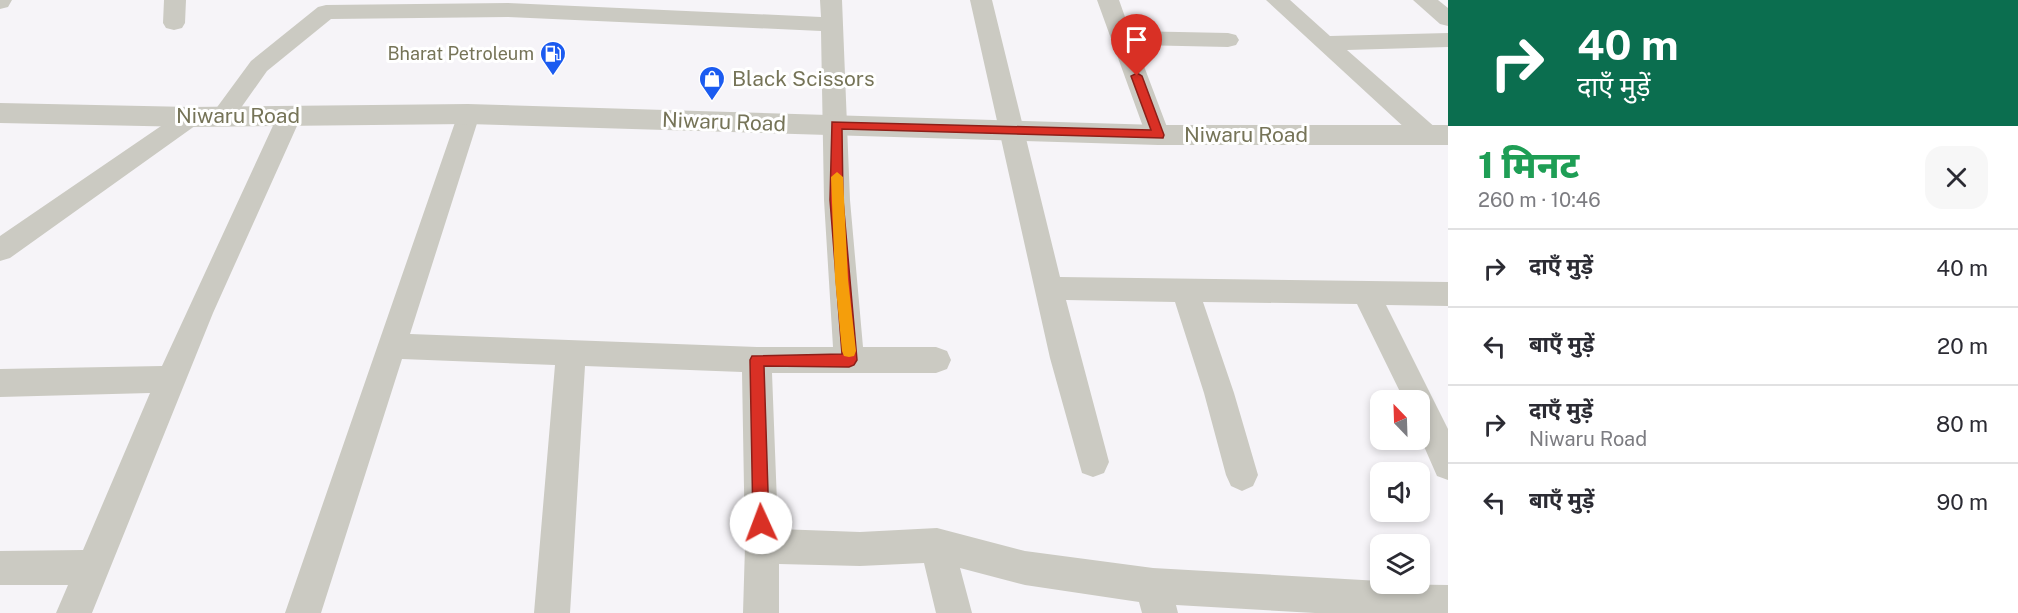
<!DOCTYPE html>
<html lang="hi">
<head>
<meta charset="utf-8">
<style>
  :root { --surface:#fff; --page:#f7f7f7; --text:#2b2b33; --muted:#7c7c81; --line:#e1e1e2 }
  body { margin:0; font-family:"Public Sans","Noto Sans Devanagari",sans-serif; background:var(--page); color:var(--text); height:100vh; display:flex; flex-direction:column; font-size:22px; white-space:nowrap }
  * { box-sizing:border-box; margin:0 }
  p { font-size:20px; color:var(--muted) }
  .icon { flex:none; width:33px; height:33px; fill:none; stroke:currentColor; stroke-width:2; stroke-linecap:round; stroke-linejoin:round }
  .map { position:relative; flex:1; overflow:hidden }
  .sheet { display:flex; flex-direction:column; background:var(--surface); width:570px }
  .sheet>* { flex:none }
  .guide { background:#0b6e4f; color:#fff; overflow:hidden }
  .needle { width:39px; rotate:337deg }
  .buttons { position:absolute; left:1370px; top:390px; display:grid; gap:12px }
  .buttons a { display:grid; place-items:center; width:60px; height:60px; border-radius:12px; background:var(--surface); box-shadow:0 3px 9px #0003; font-size:30px }
  .pin { position:absolute; display:grid; place-items:center; width:51px; height:51px; color:#fff; margin:-62px -26px; border-radius:50% 50% 50% 0; rotate:-45deg; box-shadow:0 0 6px #0007 }
  .pin .icon { rotate:45deg }
  .me { position:absolute; width:66px; margin:-33px; rotate:358deg; stroke-linejoin:round; filter:drop-shadow(0 0 4px #0008) }
  .turn { display:flex; align-items:center; gap:21px; height:126px; padding:0 30px; font-size:27px }
  .turn .icon { width:78px; height:78px; stroke-width:2.5 }
  .turn b { display:block; font-size:42px; line-height:51px }
  .round { display:grid; place-items:center; flex:none; width:63px; height:63px; border-radius:18px; background:var(--page) }
  .headline { display:flex; align-items:center; justify-content:space-between; height:102px; padding:0 30px }
  h1 { font-size:36px; font-weight:800; line-height:45px; color:#1e9e55 }
  ul { padding:0; list-style:none }
  li { display:flex; align-items:center; gap:18px; height:78px; padding:0 30px; border-top:2px solid var(--line) }
  li div { flex:1 }
  li b { display:block; font-size:22px }
  li em { font-style:normal }
  main { display:flex; flex:1; min-height:0 }
  .map>svg:first-child { display:block }
  .lines { fill:none; stroke-linecap:round; stroke-linejoin:round }
  .minor { fill:#cbcac2; fill-rule:evenodd }
  .tertiary { fill:#cbcac2; fill-rule:evenodd }
  .route { fill:#d93025; stroke:#8d1f18; stroke-width:1.5 }
  .slow { fill:#f59e0b }
  .labels { text-anchor:middle; stroke-width:6; stroke-linejoin:round; paint-order:stroke }
  .far-poi-label { font-size:18px; fill:#767458; stroke:#fff; text-anchor:end }
  .poi-label { font-size:21px; fill:#767458; stroke:#fff; text-anchor:start }
  .street-label { font-size:21px; fill:#767458; stroke:#fff }
</style>
</head>
<body>
<main>
<div class="map">
<svg width="1448" height="613" viewBox="0 0 1448 613">
  <rect width="100%" height="100%" fill="#f6f4f8"/>
  <g class="lines">
    <path class="minor" d="M 0,0 L 12,0 L 8,7 L 0,9 Z
      M 164,0 L 186,0 L 185,23 L 182,28 L 174,30 L 166,28 L 163,23 Z
      M 820,0 L 842,0 L 850,200 L 863,347 L 936,347 L 947,351 L 951,360 L 947,369 L 936,373 L 772,373 L 778,529 L 860,532 L 937,528 L 1025,551 L 1153,568 L 1380,581 L 1380,584 L 1448,585 L 1448,613 L 1315,613 L 1176,605 L 1178,613 L 1142,613 L 1139,602 L 1025,585 L 960,568 L 972,613 L 936,613 L 924,563 L 860,566 L 779,564 L 779,613 L 743,613 L 745,546 L 742,372 L 585,366 L 570,613 L 534,613 L 555,365 L 402,359 L 321,613 L 285,613 L 460,108 L 468,106 L 476,108 L 480,114 L 410,334 L 757,347 L 833,347 L 824,200 L 821,31 L 508,17 L 331,19 L 267,71 L 231,122 L 223,124 L 215,122 L 211,116 L 215,110 L 251,61 L 318,7 L 326,5 L 508,3 L 821,17 Z
      M 970,0 L 992,0 L 1060,277 L 1448,282 L 1448,306 L 1386,305 L 1448,429 L 1448,480 L 1437,476 L 1419,435 L 1419,400 L 1404,400 L 1357,304 L 1203,302 L 1234,393 L 1258,475 L 1253,486 L 1242,491 L 1231,486 L 1226,475 L 1204,393 L 1175,302 L 1066,300 L 1109,462 L 1104,473 L 1093,477 L 1082,473 L 1050,358 Z
      M 1097,0 L 1119,0 L 1130,31 L 1228,33 L 1236,35 L 1239,40 L 1236,45 L 1228,47 L 1136,45 L 1170,135 L 1167,141 L 1158,144 L 1149,141 L 1146,135 Z
      M 1266,0 L 1290,0 L 1330,36 L 1448,33 L 1448,47 L 1347,50 L 1437,129 L 1440,135 L 1437,141 L 1428,144 L 1419,141 Z
      M 1413,0 L 1438,0 L 1448,8 L 1448,26 L 1440,24 Z
      M 191,109 L 199,111 L 203,117 L 199,123 L 10,258 L 0,261 L 0,236 L 183,111 Z
      M 289,109 L 297,111 L 301,117 L 213,313 L 92,613 L 56,613 L 68,585 L 0,585 L 0,551 L 83,550 L 150,393 L 0,397 L 0,369 L 162,366 L 277,117 L 281,111 Z"/>
    <path class="tertiary" d="M 0,103 L 191,107 L 468,104 L 1158,125 L 1448,125 L 1448,145 L 1158,145 L 468,124 L 191,127 L 0,123 Z"/>
  </g>
  <path class="route" d="M 1137,73 L 1142,76 L 1164,135 L 1163,138 L 842,129 L 843,200 L 857,360 L 854,365 L 849,367 L 764,366 L 769,523 L 767,529 L 761,531 L 756,529 L 753,523 L 750,360 L 752,356 L 842,354 L 830,200 L 832,122 L 1151,130 L 1131,76 Z"/>
  <path class="slow" d="M 837,172 L 843,177 L 848,279 L 856,351 L 854,356 L 849,357 L 844,356 L 842,351 L 835,279 L 831,177 Z"/>
  <defs>
    <symbol id="fuel-pin" viewBox="-11 -11 22 30"><path d="M0 17L-7.5 6A9.5 9.5 0 1 1 7.5 6Z" fill="#1b5bf0" stroke="#fff"/><path d="M-5.5-6h7V0h2V4h1.3V-2.5L3-4.5l.8-.8L6-3V5H2.5V1h-1V6h-7ZM-4.2-4.7v3.2H.2V-4.7Z" fill="#fff"/></symbol>
    <symbol id="shop-pin" viewBox="-11 -11 22 30"><path d="M0 17L-7.5 6A9.5 9.5 0 1 1 7.5 6Z" fill="#1b5bf0" stroke="#fff"/><path d="M-5-2.5h2.3a2.7 3.5 0 0 1 5.4 0H5L5.5 6h-11ZM-1.5-2.5h3a1.5 2.3 0 0 0-3 0Z" fill="#fff"/></symbol>
  </defs>
  <g fill-rule="evenodd">
    <use href="#fuel-pin" x="538" y="39" width="30" height="40"/>
    <use href="#shop-pin" x="697" y="64" width="30" height="40"/>
  </g>
  <g class="labels">
    <g class="far-poi-label">
      <text x="534" y="60">Bharat Petroleum</text>
    </g>
    <g class="poi-label">
      <text x="732" y="86">Black Scissors</text>
    </g>
    <g class="street-label">
      <text x="238" y="123">Niwaru Road</text>
      <text transform="translate(724 122) rotate(2)" y="7">Niwaru Road</text>
      <text x="1246" y="142">Niwaru Road</text>
    </g>
  </g>
</svg>
<div class="buttons">
<a><svg class="needle" viewBox="-14 -14 28 28"><path d="M0-13l5 13h-10z" fill="#e53935"/><path d="M0 13l5-13h-10z" fill="#7c7c81"/></svg></a>
<a><svg class="icon" aria-label="sound" viewBox="0 0 24 24"><path d="M4 9h4l5-4v14l-5-4H4zM17 9q2 3 0 6"/></svg></a>
<a><svg class="icon" aria-label="layers" viewBox="0 0 24 24"><path d="M12 4l9 5-9 5-9-5zM3 14l9 5 9-5"/></svg></a>
</div>
<div class="pin" style="left:1137px;top:76px;background:#d93025"><svg class="icon" aria-label="arrive" viewBox="0 0 24 24"><path d="M6 21V4h12l-3 4 3 4H6"/></svg></div>
<svg class="me" style="left:761px;top:523px" viewBox="-20 -20 40 40"><circle r="19" fill="#fff"/><path d="M0-13L10 11 0 6-10 11z" fill="#d93025"/></svg>
</div>
<section class="sheet">
<div class="guide">
<div class="turn"><svg class="icon" aria-label="right" viewBox="0 0 24 24"><path d="M7 20v-9h11M14 6l5 5-5 5"/></svg><div><b>40 m</b>दाएँ मुड़ें</div></div>
</div>
<div class="headline"><div><h1>1 मिनट</h1><p>260 m · 10:46</p></div><a class="round"><svg class="icon" aria-label="close" viewBox="0 0 24 24"><path d="M6 6l12 12M18 6L6 18"/></svg></a></div>
<ul>
<li><svg class="icon" aria-label="right" viewBox="0 0 24 24"><path d="M7 20v-9h11M14 6l5 5-5 5"/></svg><div><b>दाएँ मुड़ें</b></div><em>40 m</em></li>
<li><svg class="icon" aria-label="left" viewBox="0 0 24 24"><path d="M17 20v-9H6M10 6l-5 5 5 5"/></svg><div><b>बाएँ मुड़ें</b></div><em>20 m</em></li>
<li><svg class="icon" aria-label="right" viewBox="0 0 24 24"><path d="M7 20v-9h11M14 6l5 5-5 5"/></svg><div><b>दाएँ मुड़ें</b><p>Niwaru Road</p></div><em>80 m</em></li>
<li><svg class="icon" aria-label="left" viewBox="0 0 24 24"><path d="M17 20v-9H6M10 6l-5 5 5 5"/></svg><div><b>बाएँ मुड़ें</b></div><em>90 m</em></li>
</ul>
</section>
</main>
</body>
</html>
